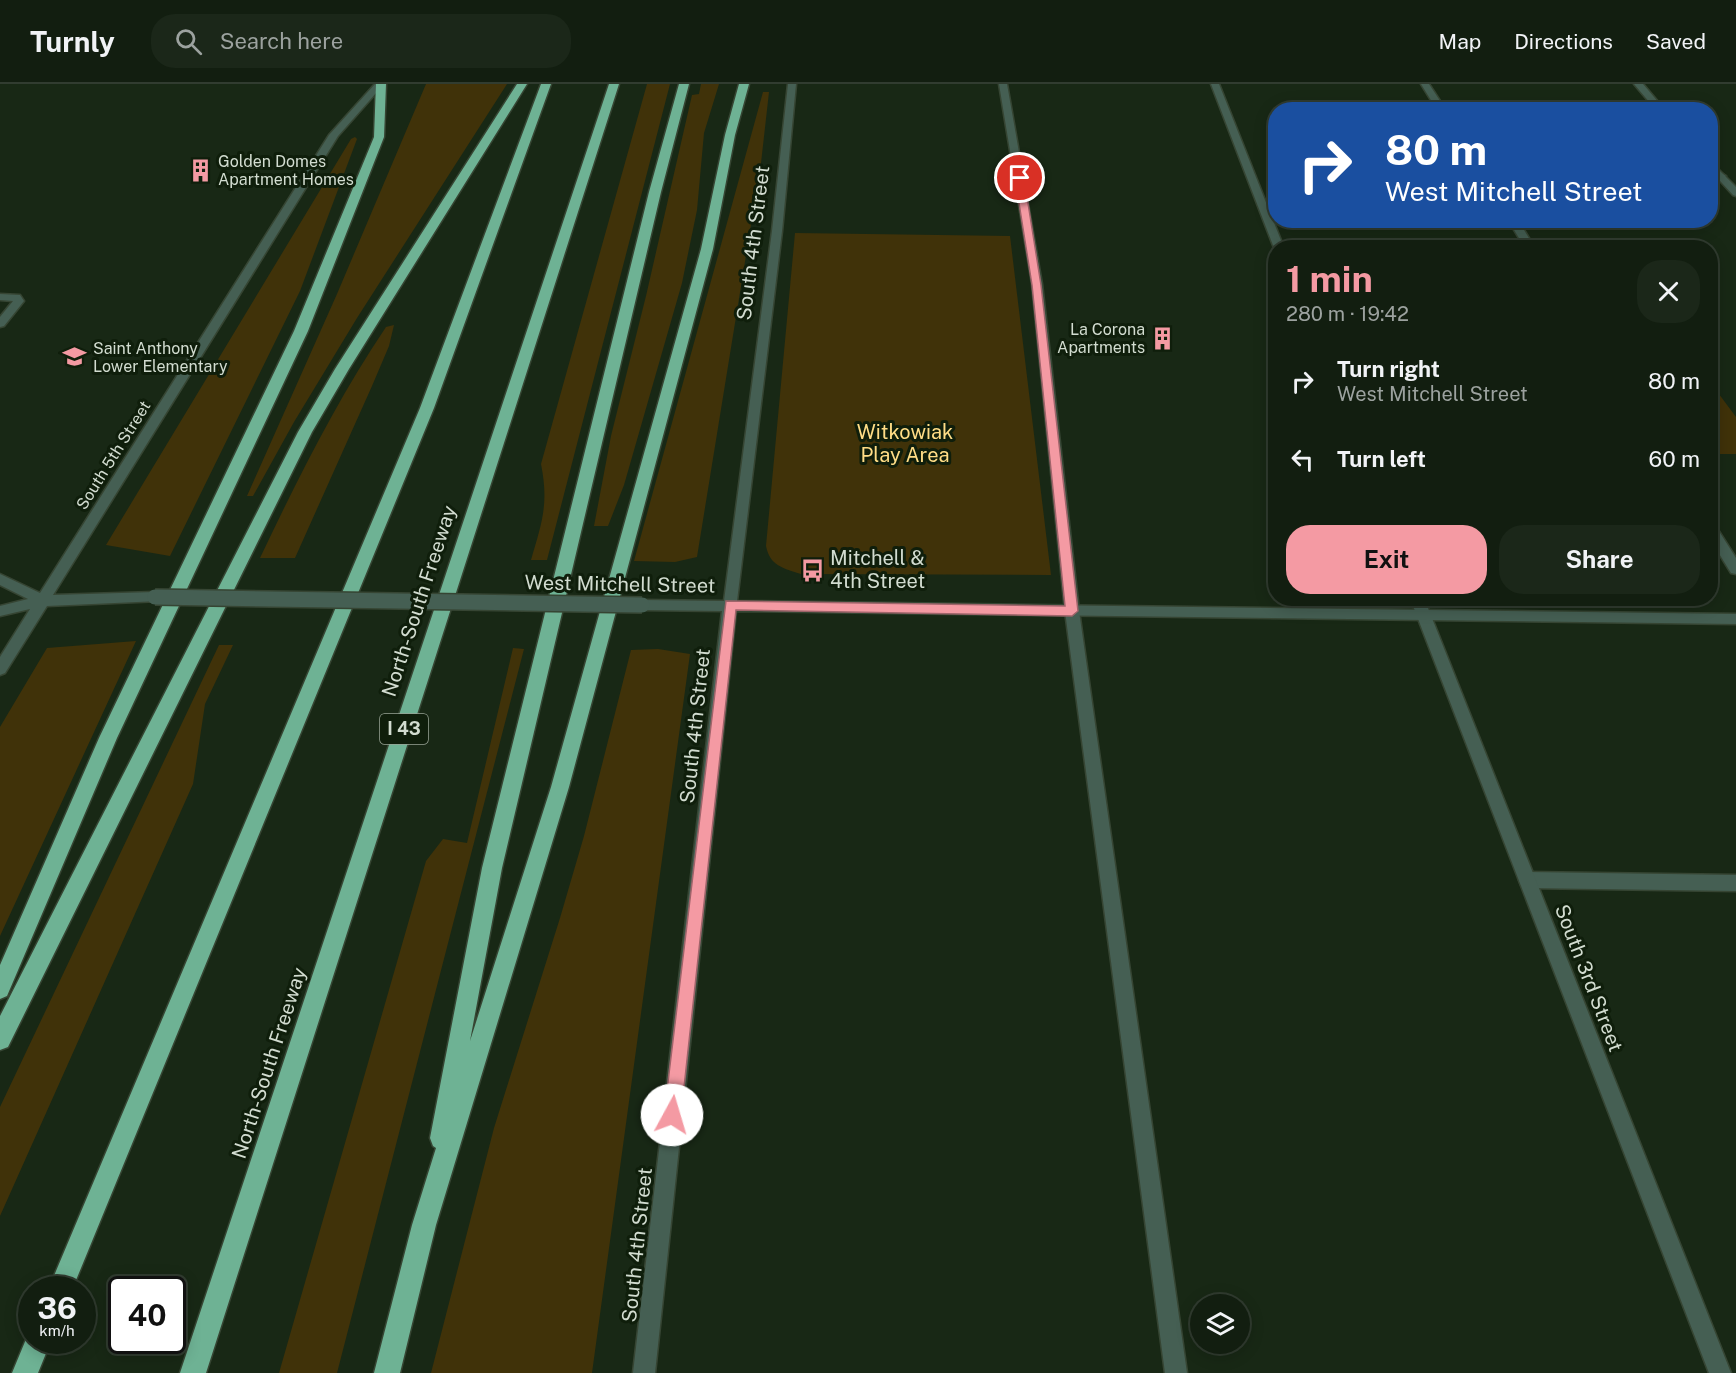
<!DOCTYPE html>
<html lang="en">
<head>
<meta charset="utf-8">
<style>
  :root { --surface:#121e10; --page:#1b2719; --text:#f1f3f6; --muted:#9ca29f; --line:#313c30; --accent:#f49aa3 }
  body { margin:0; font-family:"Public Sans",sans-serif; background:var(--page); color:var(--text); height:100vh; display:flex; flex-direction:column; font-size:22px; white-space:nowrap }
  * { box-sizing:border-box; margin:0 }
  p { font-size:20px; color:var(--muted) }
  .icon { flex:none; width:33px; height:33px; fill:none; stroke:currentColor; stroke-width:2; stroke-linecap:round; stroke-linejoin:round }
  .map { position:relative; flex:1; overflow:hidden }
  .drawer { position:absolute; left:1268px; top:156px; width:450px; height:366px; display:flex; flex-direction:column; background:var(--surface); border-radius:24px; box-shadow:0 3px 15px #0003,0 0 0 2px var(--line) }
  .drawer>* { flex:none }
  .hud { position:absolute; left:1268px; top:18px; width:450px; height:126px; border-radius:24px; box-shadow:0 3px 15px #0003,0 0 0 2px var(--line); background:#1a4fa0; color:#fff; overflow:hidden }
  .buttons { position:absolute; left:1190px; top:1210px; display:grid; gap:12px }
  .buttons a { display:grid; place-items:center; width:60px; height:60px; border-radius:50%; background:var(--surface); box-shadow:0 3px 15px #0003,0 0 0 2px var(--line); font-size:30px }
  .speed { position:absolute; left:18px; top:1192px; display:flex; gap:12px; font-size:30px; font-weight:700; text-align:center }
  .speed>* { display:grid; place-content:center; width:78px; height:78px; border-radius:50%; background:var(--surface); box-shadow:0 3px 15px #0003,0 0 0 2px var(--line); line-height:1 }
  .speed small { font-size:15px; font-weight:400 }
  .speed .limit { border:3px solid #111; border-radius:9px; background:#fff; color:#111 }
  .pin { position:absolute; display:grid; place-items:center; width:51px; height:51px; color:#fff; margin:-26px; border:3px solid #fff; border-radius:50%; box-shadow:0 2px 6px #0007 }
  .me { position:absolute; width:66px; margin:-33px; rotate:6deg; stroke-linejoin:round; filter:drop-shadow(0 0 4px #0008) }
  .turn { display:flex; align-items:center; gap:21px; height:126px; padding:0 18px; font-size:27px }
  .turn .icon { width:78px; height:78px; stroke-width:2.5 }
  .turn b { display:block; font-size:42px; line-height:51px }
  .round { display:grid; place-items:center; flex:none; width:63px; height:63px; border-radius:24px; background:var(--page) }
  .headline { display:flex; align-items:center; justify-content:space-between; height:102px; padding:0 18px }
  h1 { font-size:36px; font-weight:700; line-height:45px; color:var(--accent) }
  .primary-button { display:flex; gap:12px; margin-top:auto; padding:12px 18px }
  .primary-button a { flex:1; height:69px; border-radius:24px; background:var(--accent); color:#111; font-size:24px; font-weight:700; line-height:69px; text-align:center }
  .primary-button a+a { background:var(--page); color:var(--text) }
  ul { padding:0; list-style:none }
  li { display:flex; align-items:center; gap:18px; height:78px; padding:0 18px }
  li div { flex:1 }
  li b { display:block; font-size:22px }
  li em { font-style:normal }
  header { display:flex; align-items:center; gap:36px; box-sizing:border-box; height:84px; padding:0 30px; background:var(--surface); border-bottom:2px solid var(--line) }
  header strong { font-size:28px }
  nav { display:flex; gap:33px; margin-inline-start:auto; font-size:21px }
  .search { width:420px; height:54px; background:var(--page); display:flex; align-items:center; gap:15px; box-sizing:border-box; padding:0 21px; border-radius:24px; color:var(--muted); font-size:22px }
  .map>svg:first-child { display:block }
  .green { fill:#403209 }
  .lines { fill:none; stroke-linecap:round; stroke-linejoin:round }
  .service-casing { stroke:#364533; stroke-width:3 }
  .minor-casing { stroke:#364533; stroke-width:3 }
  .tertiary-casing { stroke:#364533; stroke-width:3 }
  .motorway-casing { stroke:#364533; stroke-width:3 }
  .service { fill:#455f53; fill-rule:evenodd }
  .minor { fill:#455f53; fill-rule:evenodd }
  .tertiary { fill:#455f53; fill-rule:evenodd }
  .motorway { fill:#6eb294; fill-rule:evenodd }
  .tertiary-bridge-casing { stroke:#364533; stroke-width:18; stroke-linecap:butt }
  .tertiary-bridge { stroke:#455f53; stroke-width:15 }
  .route { fill:#f49aa3; stroke:#9f646a; stroke-width:1.5 }
  .labels { text-anchor:middle; stroke-width:6; stroke-linejoin:round; paint-order:stroke }
  .far-poi-label { font-size:16px; fill:#d2dcd0; stroke:#0f1e0b; text-anchor:start }
  .far-street-label { font-size:16px; fill:#d2dcd0; stroke:#0f1e0b }
  .shield { fill:#0f1e0b; stroke:#98a395; stroke-width:1.5 }
  .shield-label { font-size:18px; font-weight:bold; fill:#d2dcd0 }
  .street-label { font-size:20px; fill:#d2dcd0; stroke:#0f1e0b }
  .park-label { font-size:20px; fill:#ffdd86; stroke:#0f1e0b }
  .poi-label { font-size:20px; fill:#d2dcd0; stroke:#0f1e0b; text-anchor:start }
</style>
</head>
<body>
<header>
<strong>Turnly</strong>
<div class="search"><svg class="icon" aria-label="search" viewBox="0 0 24 24"><circle cx="10" cy="10" r="6"/><path d="M15 15l6 6"/></svg>Search here</div>
<nav><a>Map</a><a>Directions</a><a>Saved</a></nav>
</header>
<div class="map">
<svg width="1736" height="1289" viewBox="0 0 1736 1289">
  <rect width="100%" height="100%" fill="#182815"/>
  <path class="green" d="M 426,0 L 507,0 L 357,234 L 294,338 L 253,412 L 247,412 L 337,210 Z
    M 647,0 L 670,0 L 547,476 L 531,476 C 542,438 549,420 541,380 Z
    M 701,0 L 719,0 L 704,49 L 697,126 L 682,199 L 624,401 L 608,442 L 594,442 L 611,352 L 646,212 L 692,11 L 699,10 Z
    M 763,8 L 769,8 L 761,79 L 697,473 L 675,478 L 634,477 Z
    M 355,53 L 357,55 L 300,207 L 170,472 L 106,461 L 351,55 Z
    M 795,149 L 1010,152 L 1051,491 L 801,490 C 783,484 770,482 766,462 Z
    M 394,241 L 389,262 L 372,302 L 295,474 L 260,474 C 298,394 337,316 386,243 Z
    M 1710,298 L 1736,333 L 1736,370 L 1710,370 Z
    M 136,557 L 0,852 L 0,643 L 47,564 Z
    M 219,561 L 233,561 L 205,620 L 193,700 L 0,1132 L 0,1023 Z
    M 513,564 L 524,565 L 337,1289 L 279,1289 L 426,777 L 443,755 L 467,759 Z
    M 658,565 L 690,570 L 592,1289 L 431,1289 L 494,1044 L 560,834 L 584,752 L 631,566 Z"/>
  <g class="lines">
    <defs>
      <path id="service" d="M 999,0 L 1007,0 L 1042,200 L 1079,527 L 1187,1289 L 1165,1289 L 1065,527 L 1032,200 Z
        M 1421,0 L 1429,0 L 1446,26 L 1437,26 Z
        M 1710,89 L 1721,89 L 1726,92 L 1721,95 L 1710,95 Z
        M 1508,136 L 1518,136 L 1535,164 L 1525,164 Z
        M 0,210 L 20,211 L 24,217 L 4,242 L 0,243 L 0,233 L 13,217 L 0,216 Z
        M 1710,439 L 1715,441 L 1736,474 L 1736,490 L 1731,489 L 1710,455 Z
        M 1527,788 L 1736,791 L 1736,807 L 1527,804 L 1521,801 L 1519,796 L 1521,791 Z"/>
      <path id="minor" d="M 1211,0 L 1219,0 L 1284,164 L 1274,164 Z
        M 1410,514 L 1424,514 L 1731,1289 L 1709,1289 Z"/>
      <path id="tertiary" d="M 375,0 L 384,0 L 338,52 L 53,511 L 155,508 L 160,509 L 162,513 L 160,517 L 47,522 L 5,589 L 0,591 L 0,573 L 30,525 L 0,532 L 0,522 L 28,515 L 0,501 L 0,490 L 40,509 L 329,51 Z
        M 788,0 L 796,0 L 782,147 L 737,517 L 1736,530 L 1736,540 L 736,527 L 655,1289 L 633,1289 L 722,527 L 642,526 L 635,521 L 642,516 L 724,517 L 772,147 Z
        M 1634,0 L 1643,0 L 1665,26 L 1656,26 Z
        M 1710,77 L 1736,103 L 1736,112 L 1733,111 L 1710,86 Z"/>
      <path id="motorway" d="M 376,0 L 386,0 L 384,53 L 308,247 L 117,654 L 7,912 L 0,915 L 0,881 L 99,654 L 294,247 L 374,53 Z
        M 517,0 L 527,0 L 349,285 L 312,348 L 8,963 L 0,966 L 0,932 L 298,348 L 335,285 Z
        M 541,0 L 551,0 L 434,324 L 72,1206 L 48,1206 L 420,324 Z
        M 609,0 L 619,0 L 206,1289 L 180,1289 Z
        M 679,0 L 689,0 L 661,108 L 502,784 L 470,957 L 551,703 L 701,165 L 725,51 L 739,0 L 749,0 L 735,51 L 713,165 L 569,703 L 436,1141 L 400,1289 L 374,1289 L 412,1141 L 436,1064 L 433,1062 L 430,1054 L 482,784 L 649,108 Z
        M 32,1247 L 32,1257 L 51,1257 L 38,1289 L 12,1289 L 29,1248 Z"/>
    </defs>
    <use href="#service" class="service-casing"/>
    <use href="#minor" class="minor-casing"/>
    <use href="#tertiary" class="tertiary-casing"/>
    <use href="#motorway" class="motorway-casing"/>
    <use href="#service" class="service"/>
    <use href="#minor" class="minor"/>
    <use href="#tertiary" class="tertiary"/>
    <use href="#motorway" class="motorway"/>
    <defs>
      <path id="tertiary-bridge" d="M 155,513 L 642,521"/>
    </defs>
    <use href="#tertiary-bridge" class="tertiary-bridge-casing"/>
    <use href="#tertiary-bridge" class="tertiary-bridge"/>
  </g>
  <path class="route" d="M 1020,92 L 1024,94 L 1041,201 L 1078,527 L 1072,532 L 736,526 L 681,1031 L 679,1037 L 672,1040 L 666,1037 L 664,1031 L 726,517 L 1065,522 L 1032,201 L 1015,94 Z"/>
  <defs>
    <symbol id="building-bare" viewBox="-9 -9 18 18"><path d="M-4-6H4V6H1V3H-1V6H-4ZM-2.5-4.3h1.7v1.8h-1.7ZM.8-4.3h1.7v1.8H.8ZM-2.5-1h1.7V.8h-1.7ZM.8-1h1.7V.8H.8Z" fill="#f49aa3" stroke="#0f1e0b" stroke-width="2.5" paint-order="stroke"/></symbol>
    <symbol id="school-bare" viewBox="-9 -9 18 18"><path d="M0-5L7-2L0 1L-7-2ZM-4 1L0 2.5L4 1V4Q0 6-4 4Z" fill="#f49aa3" stroke="#0f1e0b" stroke-width="2.5" paint-order="stroke"/></symbol>
    <symbol id="bus-bare" viewBox="-9 -9 18 18"><path d="M-5-6H5V4H4V6H2V4H-2V6H-4V4H-5ZM-3.5-4V0h7V-4ZM-3.5 1.2v1.5H-2V1.2ZM2 1.2v1.5H3.5V1.2Z" fill="#f49aa3" stroke="#0f1e0b" stroke-width="2.5" paint-order="stroke"/></symbol>
  </defs>
  <g fill-rule="evenodd">
    <use href="#building-bare" x="184" y="70" width="33" height="33"/>
    <use href="#building-bare" x="1146" y="238" width="33" height="33"/>
    <use href="#school-bare" x="58" y="256" width="33" height="33"/>
    <use href="#bus-bare" x="796" y="470" width="33" height="33"/>
  </g>
  <g class="labels">
    <g class="far-poi-label">
      <text x="218" y="83">Golden Domes<tspan x="218" dy="18">Apartment Homes</tspan></text>
      <text x="1145" y="251" text-anchor="end">La Corona<tspan x="1145" dy="18">Apartments</tspan></text>
      <text x="93" y="270">Saint Anthony<tspan x="93" dy="18">Lower Elementary</tspan></text>
    </g>
    <g class="far-street-label">
      <text transform="translate(113 371) rotate(-58)" y="6">South 5th Street</text>
    </g>
    <rect class="shield" x="380" y="630" width="48" height="30" rx="4.5"/>
    <g class="shield-label">
      <text x="404" y="651">I 43</text>
    </g>
    <g class="street-label">
      <text transform="translate(753 159) rotate(-83)" y="7">South 4th Street</text>
      <text transform="translate(620 500) rotate(1)" y="7">West Mitchell Street</text>
      <text transform="translate(419 517) rotate(-72)" y="7">North-South Freeway</text>
      <text transform="translate(695 642) rotate(-84)" y="7">South 4th Street</text>
      <text transform="translate(1589 894) rotate(69)" y="7">South 3rd Street</text>
      <text transform="translate(269 979) rotate(-72)" y="7">North-South Freeway</text>
      <text transform="translate(637 1161) rotate(-84)" y="7">South 4th Street</text>
    </g>
    <g class="park-label">
      <text x="905" y="355">Witkowiak<tspan x="905" dy="23">Play Area</tspan></text>
    </g>
    <g class="poi-label">
      <text x="830" y="481">Mitchell &amp;<tspan x="830" dy="23">4th Street</tspan></text>
    </g>
  </g>
</svg>
<div class="buttons">
<a><svg class="icon" aria-label="layers" viewBox="0 0 24 24"><path d="M12 4l9 5-9 5-9-5zM3 14l9 5 9-5"/></svg></a>
</div>
<div class="speed"><div>36<small>km/h</small></div><div class="limit">40</div></div>
<div class="pin" style="left:1020px;top:94px;background:#d93025"><svg class="icon" aria-label="arrive" viewBox="0 0 24 24"><path d="M6 21V4h12l-3 4 3 4H6"/></svg></div>
<svg class="me" style="left:672px;top:1031px" viewBox="-20 -20 40 40"><circle r="19" fill="#fff"/><path d="M0-13L10 11 0 6-10 11z" fill="#f49aa3"/></svg>
<div class="hud">
<div class="turn"><svg class="icon" aria-label="right" viewBox="0 0 24 24"><path d="M7 20v-9h11M14 6l5 5-5 5"/></svg><div><b>80 m</b>West Mitchell Street</div></div>
</div>
<section class="drawer">
<div class="headline"><div><h1>1 min</h1><p>280 m · 19:42</p></div><a class="round"><svg class="icon" aria-label="close" viewBox="0 0 24 24"><path d="M6 6l12 12M18 6L6 18"/></svg></a></div>
<ul>
<li><svg class="icon" aria-label="right" viewBox="0 0 24 24"><path d="M7 20v-9h11M14 6l5 5-5 5"/></svg><div><b>Turn right</b><p>West Mitchell Street</p></div><em>80 m</em></li>
<li><svg class="icon" aria-label="left" viewBox="0 0 24 24"><path d="M17 20v-9H6M10 6l-5 5 5 5"/></svg><div><b>Turn left</b></div><em>60 m</em></li>
</ul>
<div class="primary-button"><a>Exit</a><a>Share</a></div>
</section>
</div>
</body>
</html>
